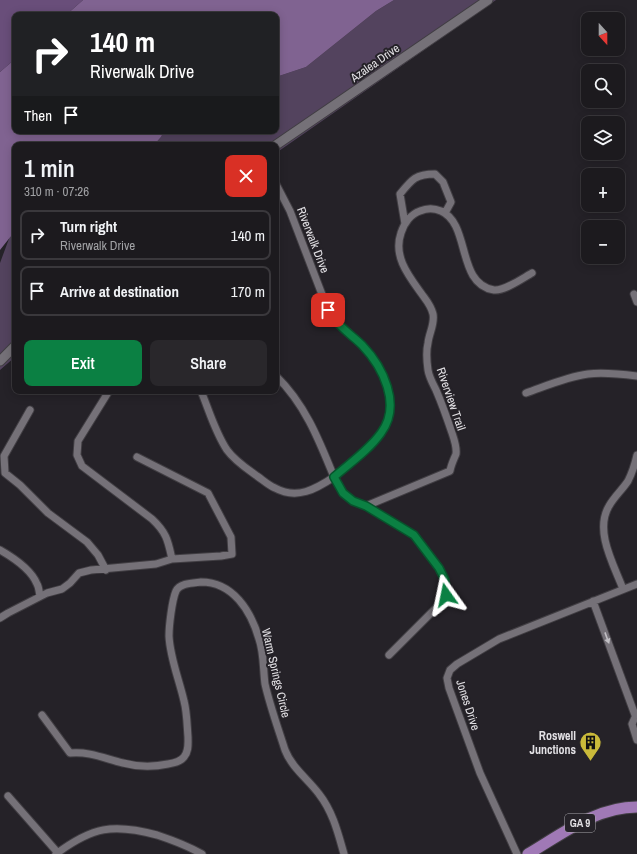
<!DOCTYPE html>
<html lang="en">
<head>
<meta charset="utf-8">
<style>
  :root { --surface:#1c1a1e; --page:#29272b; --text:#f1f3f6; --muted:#a0a1a4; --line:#3a383c; --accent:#0b8043 }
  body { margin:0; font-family:"Archivo Narrow",sans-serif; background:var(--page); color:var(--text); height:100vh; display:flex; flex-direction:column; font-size:15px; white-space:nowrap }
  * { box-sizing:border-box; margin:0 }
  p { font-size:13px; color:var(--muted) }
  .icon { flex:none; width:22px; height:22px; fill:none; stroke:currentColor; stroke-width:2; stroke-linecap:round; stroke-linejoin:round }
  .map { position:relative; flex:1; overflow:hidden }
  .panel { position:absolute; left:12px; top:142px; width:267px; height:252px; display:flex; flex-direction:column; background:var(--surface); border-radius:8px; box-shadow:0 2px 10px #0003,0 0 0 1px var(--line) }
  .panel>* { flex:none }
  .hud { position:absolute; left:12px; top:12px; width:267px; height:122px; border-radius:8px; box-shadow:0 2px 10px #0003,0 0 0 1px var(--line); background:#202124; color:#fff; overflow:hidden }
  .needle { width:26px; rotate:159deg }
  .buttons { position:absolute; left:581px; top:12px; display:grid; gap:8px }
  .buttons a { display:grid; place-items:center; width:44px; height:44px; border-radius:8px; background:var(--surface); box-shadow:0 2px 10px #0003,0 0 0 1px var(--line); font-size:20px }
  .pin { position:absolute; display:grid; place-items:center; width:34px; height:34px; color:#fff; margin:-17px; border-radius:8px; box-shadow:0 2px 6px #0006 }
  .me { position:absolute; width:44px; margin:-22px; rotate:348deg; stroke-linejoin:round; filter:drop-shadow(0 0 3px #0008) }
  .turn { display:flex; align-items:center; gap:14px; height:84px; padding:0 12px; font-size:18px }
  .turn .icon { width:52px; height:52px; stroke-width:2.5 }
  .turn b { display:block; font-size:28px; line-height:34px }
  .then { display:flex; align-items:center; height:38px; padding:0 12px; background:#0003; gap:8px; font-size:15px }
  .round { display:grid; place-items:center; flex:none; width:42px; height:42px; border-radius:8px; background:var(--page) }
  .summary { display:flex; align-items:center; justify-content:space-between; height:68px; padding:0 12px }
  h1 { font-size:24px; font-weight:600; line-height:30px }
  .action { display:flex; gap:8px; margin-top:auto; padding:8px 12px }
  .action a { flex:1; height:46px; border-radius:8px; background:var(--accent); color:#fff; font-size:16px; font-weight:600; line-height:46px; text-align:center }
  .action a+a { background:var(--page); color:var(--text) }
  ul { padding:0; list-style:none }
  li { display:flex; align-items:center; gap:12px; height:50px; margin:0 8px 6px; padding:0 4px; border:2px solid var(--line); border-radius:8px }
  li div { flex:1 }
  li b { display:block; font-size:15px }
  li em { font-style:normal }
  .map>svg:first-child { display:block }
  .green { fill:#53435e }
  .forest { fill:#694e7a }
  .water { fill:#806391 }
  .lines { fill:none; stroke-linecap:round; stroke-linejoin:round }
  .minor-casing { stroke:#413e43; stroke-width:9 }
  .tertiary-casing { stroke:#413e43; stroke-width:11 }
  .primary-casing { stroke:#413e43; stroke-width:13 }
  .minor { stroke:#757178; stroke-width:7 }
  .tertiary { stroke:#757178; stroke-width:9 }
  .primary { stroke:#a079b6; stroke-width:11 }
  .oneway { fill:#c1bfc4 }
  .route-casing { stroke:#07532c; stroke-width:10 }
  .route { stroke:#0b8043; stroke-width:7 }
  .labels { text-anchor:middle; stroke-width:4; stroke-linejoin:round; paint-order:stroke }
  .shield { fill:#252228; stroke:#a9a7ac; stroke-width:1 }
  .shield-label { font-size:11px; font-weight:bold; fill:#e2e0e4 }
  .street-label { font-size:12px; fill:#e2e0e4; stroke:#252228 }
  .poi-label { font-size:12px; font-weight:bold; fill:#e2e0e4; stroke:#252228; text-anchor:end }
</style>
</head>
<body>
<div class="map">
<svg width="637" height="854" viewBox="0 0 637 854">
  <rect width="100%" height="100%" fill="#252228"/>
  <path class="green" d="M 394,0 L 496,0 L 276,153 L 276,145 L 154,145 L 161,137 L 164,131 L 276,131 L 276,77 L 306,67 L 376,11 Z
    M 15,231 L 15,357 L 0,370 L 0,263 L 10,236 Z"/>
  <path class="forest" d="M 0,0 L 83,0 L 66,15 L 15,15 L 15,59 L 0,72 Z"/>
  <path class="water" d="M 83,0 L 394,0 L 376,11 L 306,67 L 276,77 L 276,15 L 66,15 Z
    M 15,59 L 15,131 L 164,131 L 161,137 L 154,145 L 15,145 L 15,231 L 0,250 L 0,72 Z"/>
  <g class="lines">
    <defs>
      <path id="minor" d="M 276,184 L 290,211 L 328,310 C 332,314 335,320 339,324 C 346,332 355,338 362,345 C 383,367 402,405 381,433 C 369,450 350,463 334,477 L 343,493 L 353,501 L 366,506 L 414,535 L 439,568 L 445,581 L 447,595 L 440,604 L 389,655
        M 405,224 L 400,194 C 412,179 416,174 435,174 L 443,182 L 451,202 L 445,213
        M 634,294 L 637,302
        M 109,391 L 78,441 L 77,455 L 82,466 L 152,519 C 167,533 168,541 172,559
        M 201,391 C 209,410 215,432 227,450 C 235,461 246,468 257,476 C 263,480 268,485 275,488 C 297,500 316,489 334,477 C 319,440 305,404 276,376
        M 526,393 C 546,386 566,377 588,374 C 604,372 621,374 637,376
        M 30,410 L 4,456 L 5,473 L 20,485 L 48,513 L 87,542 L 98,555 L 106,570
        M 366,506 L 450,471 C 451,465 454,459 456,454 C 457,447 454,439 452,433 C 447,418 442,404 436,390 C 433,384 429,377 428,370 C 427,363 426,351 428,343 C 429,333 435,324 433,314 C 431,305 426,300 421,293 C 408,275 393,256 401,233 C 404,223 411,214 420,211 C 427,208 434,208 441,211 C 471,224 456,284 494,290 C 505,291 523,278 532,273
        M 0,550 C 14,558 31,569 37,584 C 39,587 39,592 40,596
        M 623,589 C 614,565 594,531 609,506 C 614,497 622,490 628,481 C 632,473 635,464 637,455
        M 593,601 L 635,715
        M 0,618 L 8,613 L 47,593 L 62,589 L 70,583 L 79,573 L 91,570 L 156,564 L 172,559 L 221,556 L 232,554 L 231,537 L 208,493 L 137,457
        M 637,713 L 632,724 L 637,740
        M 42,715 L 70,753 C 89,751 106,759 123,763 C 138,767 154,767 168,764 C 174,763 180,762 184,757 C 189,751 188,744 188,737 C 187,725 187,712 184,701 C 179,679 170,658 169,636 C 169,626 172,600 176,591 C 180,583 193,583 201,582 C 233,582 251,611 259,639 C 264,653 263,669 265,684 C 270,706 278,728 285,750 C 292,768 308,779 319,794 C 333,812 338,833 344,854
        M 8,796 L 58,853
        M 56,854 C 92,827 113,823 157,835 C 172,840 188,846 202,854
        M 517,854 L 480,773 L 449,688 L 447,678 L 450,670 L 457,664 L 499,639 L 637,584"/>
      <path id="tertiary" d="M 276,145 L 488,0
        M 0,361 L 15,346"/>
      <path id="primary" d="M 528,854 C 562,834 596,807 637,807"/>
    </defs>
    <use href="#minor" class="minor-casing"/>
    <use href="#tertiary" class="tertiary-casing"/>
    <use href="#primary" class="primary-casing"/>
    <use href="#minor" class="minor"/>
    <use href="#tertiary" class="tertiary"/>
    <use href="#primary" class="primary"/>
  </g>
  <defs><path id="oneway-solid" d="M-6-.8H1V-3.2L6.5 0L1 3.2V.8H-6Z"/></defs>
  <use class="oneway" href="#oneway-solid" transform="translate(607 638) rotate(70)"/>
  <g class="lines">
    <defs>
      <path id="route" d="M 328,310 C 332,314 335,320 339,324 C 346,332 355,338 362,345 C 383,367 402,405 381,433 C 369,450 350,463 334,477 L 343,493 L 353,501 L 366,506 L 414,535 L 439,568 L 445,580 L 446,595"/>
    </defs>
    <use href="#route" class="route-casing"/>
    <use href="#route" class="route"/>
  </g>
  <defs>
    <symbol id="building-pin" viewBox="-11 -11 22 30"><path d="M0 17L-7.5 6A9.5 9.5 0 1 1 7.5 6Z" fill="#caba3a" stroke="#252228"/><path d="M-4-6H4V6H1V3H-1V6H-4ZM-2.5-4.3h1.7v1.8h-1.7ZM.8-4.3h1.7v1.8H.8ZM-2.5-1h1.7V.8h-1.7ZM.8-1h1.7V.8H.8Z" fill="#111"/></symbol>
  </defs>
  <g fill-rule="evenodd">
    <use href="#building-pin" x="578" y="730" width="25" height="34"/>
  </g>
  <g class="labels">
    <rect class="shield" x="565" y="814" width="30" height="18" rx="3"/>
    <g class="shield-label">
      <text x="580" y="827">GA 9</text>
    </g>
    <g class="street-label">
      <text transform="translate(375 63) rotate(-35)" y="4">Azalea Drive</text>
      <text transform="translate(313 240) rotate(69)" y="4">Riverwalk Drive</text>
      <text transform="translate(451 399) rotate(71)" y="4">Riverview Trail</text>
      <text transform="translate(276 673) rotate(77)" y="4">Warm Springs Circle</text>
      <text transform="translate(468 705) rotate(72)" y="4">Jones Drive</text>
    </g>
    <g class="poi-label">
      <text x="576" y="740">Roswell<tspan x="576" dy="14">Junctions</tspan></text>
    </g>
  </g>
</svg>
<div class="buttons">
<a><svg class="needle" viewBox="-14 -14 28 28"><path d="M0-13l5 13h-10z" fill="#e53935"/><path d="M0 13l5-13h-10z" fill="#a0a1a4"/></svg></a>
<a><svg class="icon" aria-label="search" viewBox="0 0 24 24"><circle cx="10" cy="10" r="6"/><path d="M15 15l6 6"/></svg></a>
<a><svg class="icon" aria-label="layers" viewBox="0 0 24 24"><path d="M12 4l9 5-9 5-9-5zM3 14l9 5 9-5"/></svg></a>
<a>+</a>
<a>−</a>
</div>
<div class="pin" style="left:328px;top:310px;background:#d93025"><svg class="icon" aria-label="arrive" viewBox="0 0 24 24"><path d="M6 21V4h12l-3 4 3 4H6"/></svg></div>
<svg class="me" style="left:446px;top:595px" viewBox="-20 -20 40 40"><path d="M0-17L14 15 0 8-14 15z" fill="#0b8043" stroke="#fff" stroke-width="4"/></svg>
<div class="hud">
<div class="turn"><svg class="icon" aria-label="right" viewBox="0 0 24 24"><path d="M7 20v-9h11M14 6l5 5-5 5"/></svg><div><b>140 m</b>Riverwalk Drive</div></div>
<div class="then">Then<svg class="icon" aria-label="arrive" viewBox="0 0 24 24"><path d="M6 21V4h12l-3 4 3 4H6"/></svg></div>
</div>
<section class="panel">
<div class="summary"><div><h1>1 min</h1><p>310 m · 07:26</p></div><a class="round" style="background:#d93025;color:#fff"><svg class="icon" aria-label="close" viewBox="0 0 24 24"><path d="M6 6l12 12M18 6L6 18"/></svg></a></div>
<ul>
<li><svg class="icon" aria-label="right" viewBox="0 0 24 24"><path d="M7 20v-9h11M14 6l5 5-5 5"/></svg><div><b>Turn right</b><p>Riverwalk Drive</p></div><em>140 m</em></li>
<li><svg class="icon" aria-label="arrive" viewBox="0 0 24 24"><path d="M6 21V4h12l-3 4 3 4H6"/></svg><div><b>Arrive at destination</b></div><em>170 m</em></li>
</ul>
<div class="action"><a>Exit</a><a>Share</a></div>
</section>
</div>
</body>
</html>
